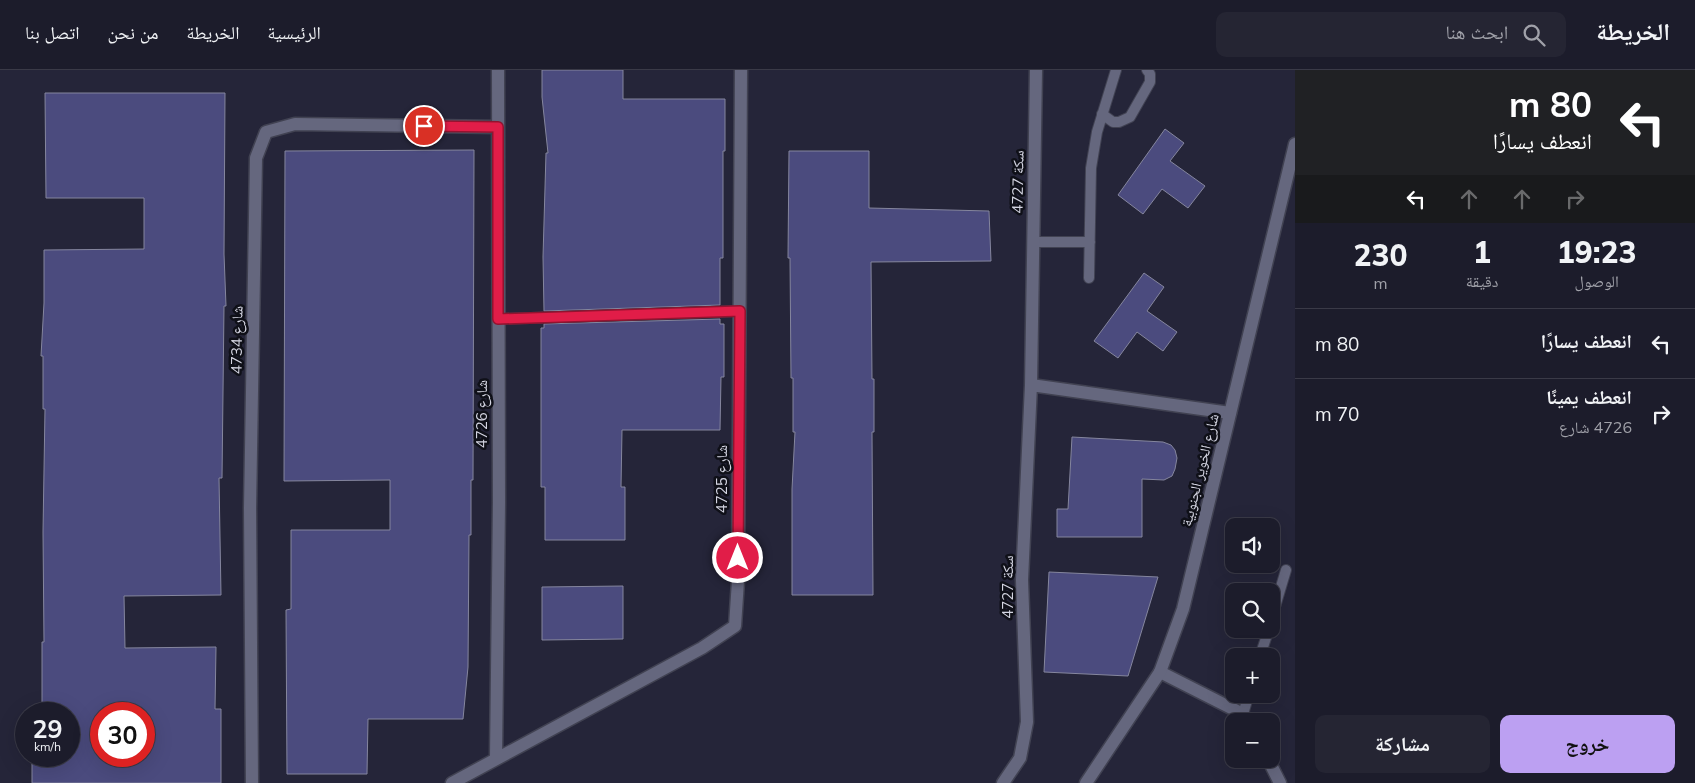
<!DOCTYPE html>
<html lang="ar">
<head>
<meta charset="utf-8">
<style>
  :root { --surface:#1c1c2b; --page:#252533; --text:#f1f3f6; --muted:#a0a1a9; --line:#3a3a47; --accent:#bca0f2 }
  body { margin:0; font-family:Mulish,"Noto Naskh Arabic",sans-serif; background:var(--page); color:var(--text); direction:rtl; height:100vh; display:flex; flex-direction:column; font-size:19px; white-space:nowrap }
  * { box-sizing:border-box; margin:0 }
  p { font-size:16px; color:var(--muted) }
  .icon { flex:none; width:28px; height:28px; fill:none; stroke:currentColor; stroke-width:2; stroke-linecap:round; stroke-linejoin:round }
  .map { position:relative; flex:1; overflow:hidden; direction:ltr }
  .details { display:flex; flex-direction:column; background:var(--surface); width:400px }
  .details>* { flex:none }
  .banner { background:#202124; color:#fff; overflow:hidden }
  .tools { position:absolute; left:1225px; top:448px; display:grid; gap:10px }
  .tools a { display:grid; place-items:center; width:55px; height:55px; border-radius:10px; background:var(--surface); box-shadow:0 5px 20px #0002,0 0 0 1px var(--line); font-size:25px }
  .speed { position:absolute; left:15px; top:632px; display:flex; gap:10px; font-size:25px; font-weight:700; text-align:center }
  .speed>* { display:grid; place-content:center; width:65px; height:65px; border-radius:50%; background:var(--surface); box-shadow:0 5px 20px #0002,0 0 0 1px var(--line); line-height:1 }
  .speed small { font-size:12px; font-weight:400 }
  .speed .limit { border:8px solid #d22; background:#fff; color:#111 }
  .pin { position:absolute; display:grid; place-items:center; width:42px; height:42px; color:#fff; margin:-21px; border:2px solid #fff; border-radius:50%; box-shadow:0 1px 5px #0007 }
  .me { position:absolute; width:55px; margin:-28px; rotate:0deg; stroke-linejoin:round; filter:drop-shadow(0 0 4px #0008) }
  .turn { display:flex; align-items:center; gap:18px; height:105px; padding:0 20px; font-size:22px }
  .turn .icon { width:65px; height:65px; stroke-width:2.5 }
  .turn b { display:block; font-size:35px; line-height:42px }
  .lanes { display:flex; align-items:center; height:48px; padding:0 20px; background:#0003; justify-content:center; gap:25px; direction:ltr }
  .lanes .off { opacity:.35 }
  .eta { display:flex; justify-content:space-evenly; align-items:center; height:85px; text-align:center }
  .eta b { font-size:30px; font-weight:800; line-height:35px }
  .cta { display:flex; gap:10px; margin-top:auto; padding:10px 20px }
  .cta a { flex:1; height:58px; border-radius:10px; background:var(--accent); color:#111; font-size:20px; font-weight:800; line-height:58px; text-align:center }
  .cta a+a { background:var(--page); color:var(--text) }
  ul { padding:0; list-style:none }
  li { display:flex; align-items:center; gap:15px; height:70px; padding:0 20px; border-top:1px solid var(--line) }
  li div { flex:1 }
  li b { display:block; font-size:19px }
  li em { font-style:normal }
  header { display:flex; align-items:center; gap:30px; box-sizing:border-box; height:70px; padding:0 25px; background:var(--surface); border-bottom:1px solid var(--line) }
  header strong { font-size:24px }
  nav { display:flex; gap:28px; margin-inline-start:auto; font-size:18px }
  .search { width:350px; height:45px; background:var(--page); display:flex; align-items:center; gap:12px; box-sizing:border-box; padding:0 18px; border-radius:10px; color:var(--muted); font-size:19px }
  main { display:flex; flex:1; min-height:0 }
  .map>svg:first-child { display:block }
  .building { fill:#4b4b7e; stroke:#85869e; fill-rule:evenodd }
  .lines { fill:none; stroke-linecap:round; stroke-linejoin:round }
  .service-casing { stroke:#414252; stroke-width:12 }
  .minor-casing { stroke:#414252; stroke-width:15 }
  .tertiary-casing { stroke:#414252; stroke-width:15 }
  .service { stroke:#65677e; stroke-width:10 }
  .minor { stroke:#65677e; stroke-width:12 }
  .tertiary { stroke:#65677e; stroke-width:12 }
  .route-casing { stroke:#92132f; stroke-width:12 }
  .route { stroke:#e11d48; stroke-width:9 }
  .labels { text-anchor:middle; stroke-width:5; stroke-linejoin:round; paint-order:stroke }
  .street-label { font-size:15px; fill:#d4d5e2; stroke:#0f1018 }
</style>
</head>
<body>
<header>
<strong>الخريطة</strong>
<div class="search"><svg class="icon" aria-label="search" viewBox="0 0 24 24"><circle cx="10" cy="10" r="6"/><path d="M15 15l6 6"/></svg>ابحث هنا</div>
<nav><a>الرئيسية</a><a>الخريطة</a><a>من نحن</a><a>اتصل بنا</a></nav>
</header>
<main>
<section class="details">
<div class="banner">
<div class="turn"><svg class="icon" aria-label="left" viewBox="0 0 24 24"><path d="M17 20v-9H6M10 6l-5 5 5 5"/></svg><div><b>80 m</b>انعطف يسارًا</div></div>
<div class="lanes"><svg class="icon" aria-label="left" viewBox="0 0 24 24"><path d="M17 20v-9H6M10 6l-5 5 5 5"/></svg><svg class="icon off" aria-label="ahead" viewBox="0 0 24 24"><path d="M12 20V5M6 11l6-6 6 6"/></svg><svg class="icon off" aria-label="ahead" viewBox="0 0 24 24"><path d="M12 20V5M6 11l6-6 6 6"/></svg><svg class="icon off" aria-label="right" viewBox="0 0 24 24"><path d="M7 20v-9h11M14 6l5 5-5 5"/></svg></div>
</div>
<div class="eta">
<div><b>19:23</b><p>الوصول</p></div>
<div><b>1</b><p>دقيقة</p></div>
<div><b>230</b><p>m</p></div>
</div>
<ul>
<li><svg class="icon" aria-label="left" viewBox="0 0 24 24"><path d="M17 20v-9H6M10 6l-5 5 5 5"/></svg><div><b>انعطف يسارًا</b></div><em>80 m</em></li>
<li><svg class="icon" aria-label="right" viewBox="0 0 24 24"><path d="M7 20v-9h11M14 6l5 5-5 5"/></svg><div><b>انعطف يمينًا</b><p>4726 شارع</p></div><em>70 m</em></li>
</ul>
<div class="cta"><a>خروج</a><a>مشاركة</a></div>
</section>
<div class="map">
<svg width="1295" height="713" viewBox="0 0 1295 713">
  <rect width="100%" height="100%" fill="#252539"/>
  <path class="building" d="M 542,0 L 623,0 L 623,29 L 725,29 L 725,81 L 723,81 L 723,188 L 720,188 L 720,235 L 544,241 L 543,187 L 546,83 L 548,83 L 542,27 Z
    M 45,23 L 225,23 L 224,184 L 226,236 L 224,236 L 222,408 L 219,408 L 221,525 L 124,526 L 125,578 L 216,577 L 215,639 L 221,639 L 221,713 L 32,713 L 32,686 L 69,686 L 69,644 L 42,644 L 42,572 L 44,572 L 43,462 L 45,339 L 43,339 L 43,286 L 41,286 L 44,233 L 44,180 L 144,179 L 144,128 L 46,128 ZM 101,644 L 144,644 L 144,686 L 101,686 Z
    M 1165,59 L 1184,73 L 1170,91 L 1205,116 L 1188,138 L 1162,119 L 1143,144 L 1118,125 Z
    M 474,80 L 473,410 L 471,410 L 471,465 L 469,465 L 468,597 L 463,649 L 368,649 L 367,704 L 287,704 L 286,540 L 291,539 L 291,460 L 390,460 L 390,410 L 284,411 L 285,81 Z
    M 789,81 L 869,81 L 869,138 L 989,141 L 991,191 L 871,192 L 872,309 L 874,309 L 874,362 L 872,362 L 873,525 L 792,525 L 792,419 L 795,362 L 793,362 L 793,308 L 791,308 L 790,188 L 788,188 Z
    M 1144,203 L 1164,217 L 1147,241 L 1177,262 L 1163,281 L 1137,262 L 1118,288 L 1094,271 Z
    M 720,249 L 720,254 L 724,254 L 724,307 L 721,307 L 720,360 L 622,360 L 621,417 L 625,417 L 625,470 L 545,470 L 545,417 L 541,417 L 541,258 L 544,258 L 544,254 Z
    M 1072,367 L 1163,372 L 1171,375 L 1175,380 L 1177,388 L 1175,399 L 1172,406 L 1164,410 L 1142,409 L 1142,467 L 1057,467 L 1057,439 L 1068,439 Z
    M 1049,502 L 1158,507 L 1128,606 L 1044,602 Z
    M 623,516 L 623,569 L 542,570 L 542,517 Z"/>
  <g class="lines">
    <defs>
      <path id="service" d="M 1102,44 L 1113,52 L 1119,52 L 1130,47 L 1150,12 L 1150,4 L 1147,0
        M 1033,172 L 1090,172
        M 1089,208 L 1091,98 L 1097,62 L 1116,0
        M 498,249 L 740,241
        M 1271,550 L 1286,500
        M 1260,586 L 1269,559
        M 1243,644 L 1249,624"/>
      <path id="minor" d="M 1031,315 L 1230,343
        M 1160,602 L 1243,644 L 1247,651
        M 496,688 L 499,432 L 498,0
        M 1268,689 L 1280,713
        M 252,713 L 250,438 L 256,88 L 266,62 L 295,54 L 498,57
        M 452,713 L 702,578 L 735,556 L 738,511 L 741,0
        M 1003,713 L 1020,688 L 1027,652 L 1022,510 L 1031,315 L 1036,0"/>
      <path id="tertiary" d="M 1086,713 L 1160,602 L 1183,539 L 1295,74"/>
    </defs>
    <use href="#service" class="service-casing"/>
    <use href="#minor" class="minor-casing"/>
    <use href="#tertiary" class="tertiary-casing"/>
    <use href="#service" class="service"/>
    <use href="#minor" class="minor"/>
    <use href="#tertiary" class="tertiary"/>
  </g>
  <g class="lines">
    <defs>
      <path id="route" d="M 424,56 L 498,57 L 498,249 L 740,241 L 738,488"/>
    </defs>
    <use href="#route" class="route-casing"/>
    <use href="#route" class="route"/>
  </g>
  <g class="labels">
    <g class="street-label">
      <text transform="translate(1018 112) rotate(-89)" y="5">سكة 4727</text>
      <text transform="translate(237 270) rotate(-89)" y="5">4734 شارع</text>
      <text transform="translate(482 344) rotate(-90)" y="5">4726 شارع</text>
      <text transform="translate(1200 400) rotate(-76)" y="5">شارع الخوير الجنوبية</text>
      <text transform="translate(722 409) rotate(-90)" y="5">4725 شارع</text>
      <text transform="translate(1008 517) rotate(-90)" y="5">سكة 4727</text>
    </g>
  </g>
</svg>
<div class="tools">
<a><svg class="icon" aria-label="sound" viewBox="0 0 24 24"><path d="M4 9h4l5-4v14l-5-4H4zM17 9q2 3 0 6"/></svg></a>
<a><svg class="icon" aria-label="search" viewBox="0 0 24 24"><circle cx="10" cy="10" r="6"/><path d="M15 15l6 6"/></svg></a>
<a>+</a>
<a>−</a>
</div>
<div class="speed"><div>29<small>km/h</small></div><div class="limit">30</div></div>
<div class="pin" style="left:424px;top:56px;background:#d93025"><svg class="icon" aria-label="arrive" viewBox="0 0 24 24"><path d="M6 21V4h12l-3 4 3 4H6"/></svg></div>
<svg class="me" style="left:738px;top:488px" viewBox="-20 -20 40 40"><circle r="17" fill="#e11d48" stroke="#fff" stroke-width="3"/><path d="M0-11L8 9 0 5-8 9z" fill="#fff"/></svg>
</div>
</main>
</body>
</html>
